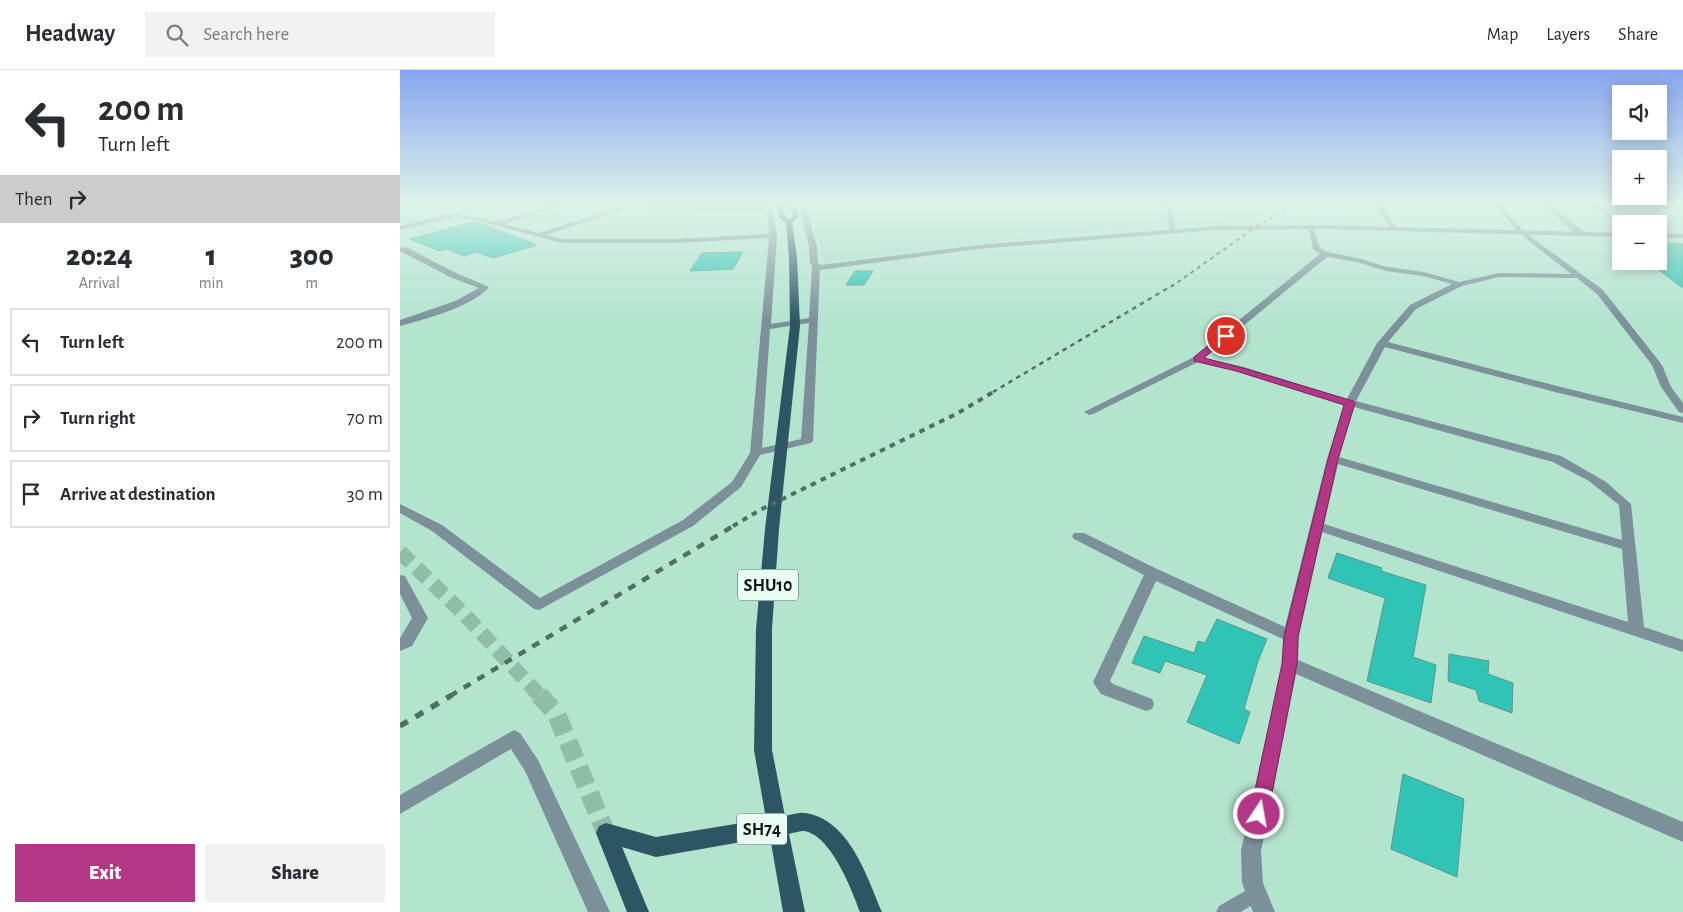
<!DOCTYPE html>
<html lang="en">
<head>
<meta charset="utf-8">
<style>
  :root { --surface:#fff; --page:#f2f2f3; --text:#2b2b33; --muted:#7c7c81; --line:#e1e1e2; --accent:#b43787 }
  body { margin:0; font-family:"Alegreya Sans",sans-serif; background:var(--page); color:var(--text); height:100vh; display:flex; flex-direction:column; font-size:19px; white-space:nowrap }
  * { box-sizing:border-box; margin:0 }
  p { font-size:16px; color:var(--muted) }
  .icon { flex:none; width:28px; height:28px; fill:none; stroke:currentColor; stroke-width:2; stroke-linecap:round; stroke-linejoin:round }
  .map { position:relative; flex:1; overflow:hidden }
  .side { display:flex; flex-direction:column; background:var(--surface); width:400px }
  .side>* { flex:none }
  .guide { background:#fff; color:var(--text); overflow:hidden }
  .buttons { position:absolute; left:1212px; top:15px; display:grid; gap:10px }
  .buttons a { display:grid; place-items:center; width:55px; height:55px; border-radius:0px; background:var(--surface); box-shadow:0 2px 12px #0003; font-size:25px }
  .pin { position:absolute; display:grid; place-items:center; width:42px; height:42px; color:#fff; margin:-21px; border:2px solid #fff; border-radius:50%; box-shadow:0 1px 5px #0007 }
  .me { position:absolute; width:55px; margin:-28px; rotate:12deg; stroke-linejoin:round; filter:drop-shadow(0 0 4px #0008) }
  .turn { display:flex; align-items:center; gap:18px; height:105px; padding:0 15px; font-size:22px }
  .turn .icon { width:65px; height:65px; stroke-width:2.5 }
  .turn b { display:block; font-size:35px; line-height:42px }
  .then { display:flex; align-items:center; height:48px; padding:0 15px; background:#0003; gap:10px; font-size:19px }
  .eta { display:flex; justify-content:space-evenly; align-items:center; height:85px; text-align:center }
  .eta b { font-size:30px; font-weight:800; line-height:35px }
  .cta { display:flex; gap:10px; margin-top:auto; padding:10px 15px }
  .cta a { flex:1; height:58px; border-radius:0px; background:var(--accent); color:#fff; font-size:20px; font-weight:800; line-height:58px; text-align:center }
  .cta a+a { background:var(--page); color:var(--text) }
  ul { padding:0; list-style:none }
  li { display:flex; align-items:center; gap:15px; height:68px; margin:0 10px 8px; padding:0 5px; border:2px solid var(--line); border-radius:0px }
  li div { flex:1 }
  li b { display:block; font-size:19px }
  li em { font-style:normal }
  header { display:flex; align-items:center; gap:30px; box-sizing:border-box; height:70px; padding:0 25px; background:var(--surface); border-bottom:1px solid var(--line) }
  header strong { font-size:24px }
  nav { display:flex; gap:28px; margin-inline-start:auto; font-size:18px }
  .search { width:350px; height:45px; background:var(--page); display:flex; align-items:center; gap:12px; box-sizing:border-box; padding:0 18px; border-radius:0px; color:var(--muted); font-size:19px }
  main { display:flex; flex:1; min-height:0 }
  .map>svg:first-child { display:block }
  .built { fill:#a2ddc2 }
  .building { fill:#30c4b6; stroke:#5c948c }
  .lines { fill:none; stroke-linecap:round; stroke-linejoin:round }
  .primary-tunnel-far1 { stroke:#91bca8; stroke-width:15; stroke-dasharray:15 8; stroke-linecap:butt }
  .primary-tunnel { stroke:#91bca8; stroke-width:19; stroke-dasharray:19 9; stroke-linecap:butt }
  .service { fill:#7b9099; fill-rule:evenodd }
  .minor { fill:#7b9099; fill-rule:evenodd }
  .tertiary { fill:#7b9099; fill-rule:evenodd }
  .primary { fill:#2e5564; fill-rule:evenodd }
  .rail-far4 { stroke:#506f62; stroke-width:2; stroke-dasharray:4 4; stroke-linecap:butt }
  .rail-far3 { stroke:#506f62; stroke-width:2.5; stroke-dasharray:4.5 4.5; stroke-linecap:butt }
  .rail-far2 { stroke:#506f62; stroke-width:4; stroke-dasharray:5.5 5.5; stroke-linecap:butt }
  .rail-far1 { stroke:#506f62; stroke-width:4.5; stroke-dasharray:8 8; stroke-linecap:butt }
  .rail { stroke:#506f62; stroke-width:5.5; stroke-dasharray:9 9; stroke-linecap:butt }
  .route { fill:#b43787; stroke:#752458 }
  .labels { text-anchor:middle; stroke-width:4; stroke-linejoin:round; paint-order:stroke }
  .shield { fill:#eafef4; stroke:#4b5e56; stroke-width:1 }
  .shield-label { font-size:18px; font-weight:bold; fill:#071a12 }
</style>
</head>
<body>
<header>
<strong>Headway</strong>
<div class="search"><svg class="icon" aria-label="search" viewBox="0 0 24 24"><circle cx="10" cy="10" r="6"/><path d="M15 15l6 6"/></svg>Search here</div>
<nav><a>Map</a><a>Layers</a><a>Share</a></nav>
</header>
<main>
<section class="side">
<div class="guide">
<div class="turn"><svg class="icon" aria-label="left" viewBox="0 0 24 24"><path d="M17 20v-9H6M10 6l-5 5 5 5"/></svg><div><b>200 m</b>Turn left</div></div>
<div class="then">Then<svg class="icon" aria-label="right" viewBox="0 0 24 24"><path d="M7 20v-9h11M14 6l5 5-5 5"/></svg></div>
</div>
<div class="eta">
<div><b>20:24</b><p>Arrival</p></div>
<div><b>1</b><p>min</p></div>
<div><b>300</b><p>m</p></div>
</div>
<ul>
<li><svg class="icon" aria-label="left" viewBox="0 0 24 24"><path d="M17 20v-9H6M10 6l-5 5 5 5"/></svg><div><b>Turn left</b></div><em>200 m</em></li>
<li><svg class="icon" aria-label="right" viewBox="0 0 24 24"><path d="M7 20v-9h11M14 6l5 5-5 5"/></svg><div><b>Turn right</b></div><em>70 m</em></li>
<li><svg class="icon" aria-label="arrive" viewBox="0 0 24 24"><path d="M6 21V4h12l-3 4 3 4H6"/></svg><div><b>Arrive at destination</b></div><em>30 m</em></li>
</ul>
<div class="cta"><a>Exit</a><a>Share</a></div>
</section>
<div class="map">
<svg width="1283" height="842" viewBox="0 0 1283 842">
  <rect width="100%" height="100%" fill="#b3e4ce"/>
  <path class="built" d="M 407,133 L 879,133 L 846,151 L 684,162 L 424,192 Z"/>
  <path class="building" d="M 73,152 L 77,152 L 137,175 L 93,188 L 77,182 L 64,186 L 48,179 L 40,181 L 10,169 Z
    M 1259,173 L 1283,174 L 1283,218 L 1259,200 Z
    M 343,182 L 333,199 L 290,201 L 302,183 Z
    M 455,201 L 473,201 L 464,215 L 446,215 Z
    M 937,483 L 982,498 L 981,501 L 1026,515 L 1013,587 L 1036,595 L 1031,633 L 967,611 L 985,528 L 928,508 Z
    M 817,549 L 867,569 L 858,591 L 844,639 L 850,642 L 839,674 L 787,652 L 807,605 L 765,591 L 760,603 L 732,593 L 744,566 L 794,583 L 798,571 L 805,573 Z
    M 1049,584 L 1089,591 L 1088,604 L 1113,613 L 1112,643 L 1079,631 L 1076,620 L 1048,611 Z
    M 1003,704 L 1064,729 L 1057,807 L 991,779 Z"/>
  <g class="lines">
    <path class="primary-tunnel-far1" d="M 0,482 L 64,544 L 140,626"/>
    <path class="primary-tunnel" d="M 139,625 L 156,643 L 206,763"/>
    <path class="service" d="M 766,133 L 772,133 L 775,161 L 772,163 L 769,161 Z
      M 854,816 L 860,818 L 862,824 L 860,830 L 841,842 L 816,842 L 819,836 Z"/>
    <path class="minor" d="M 150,133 L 158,133 L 162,136 L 104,154 L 139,163 L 219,137 L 221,138 L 221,140 L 147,165 L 162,169 L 276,169 L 369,164 L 367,141 L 250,140 L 247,138 L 250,136 L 366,137 L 366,133 L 372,133 L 377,166 L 371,254 L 409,248 L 412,196 L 416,194 L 420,196 L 413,371 L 411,373 L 360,385 L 341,417 L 293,456 L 139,540 L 134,539 L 32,461 L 0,443 L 0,434 L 42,455 L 140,528 L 283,450 L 332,412 L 350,383 L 369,168 L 276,173 L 162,173 L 75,150 L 53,147 L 0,160 L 0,156 L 53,143 L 96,152 L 153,136 ZM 409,253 L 401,369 L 362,378 L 370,259 Z
      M 968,133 C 983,133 990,147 997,159 L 996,160 L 992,160 L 980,142 Z
      M 1094,133 L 1100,133 L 1123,161 L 1203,220 L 1262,295 L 1271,317 L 1283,333 L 1283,343 L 1279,342 L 1261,317 L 1252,295 L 1197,224 L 1177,208 L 1099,207 L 1062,216 L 1016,239 L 988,272 L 1161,317 L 1283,347 L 1283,353 L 1155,322 L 985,277 L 956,331 L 1161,386 L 1206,412 L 1231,434 L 1244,557 L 1283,570 L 1283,582 L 922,462 L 899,566 L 898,590 L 1283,752 L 1283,772 L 896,604 L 861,781 L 863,813 L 875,842 L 853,842 L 842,813 L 841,781 L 882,594 L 883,569 L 756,511 L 710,611 L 713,614 L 752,629 L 754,634 L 752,639 L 746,641 L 701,624 L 693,612 L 744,505 L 674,469 L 672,466 L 674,463 L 684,463 L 757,499 L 885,557 L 927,389 L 944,335 L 837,301 L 798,292 L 693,344 L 689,345 L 684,342 L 794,287 L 920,184 L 913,179 L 908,156 L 912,156 L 920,178 L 927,182 L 958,188 L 987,197 L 1024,202 L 1059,212 L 1099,203 L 1171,204 L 1119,163 ZM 927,187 L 957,192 L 986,201 L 1023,206 L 1052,214 L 1010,235 L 977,273 L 947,329 L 844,297 L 804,288 ZM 954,337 L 1153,392 L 1189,411 L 1219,435 L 1222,470 L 939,387 ZM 938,394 L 1222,479 L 1228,552 L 924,454 Z
      M 1141,133 L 1148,133 L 1184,162 L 1184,166 L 1178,166 Z
      M 1190,133 L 1197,133 L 1222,154 L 1221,158 Z
      M 6,177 L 56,203 L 89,217 C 72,237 25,249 0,256 L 0,250 L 55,231 L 79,218 L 50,207 L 2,182 L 0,182 L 0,178 Z
      M 0,505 L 5,506 L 28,548 L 12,576 L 0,581 L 0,568 L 12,548 L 0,524 Z
      M 114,660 L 120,663 L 138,690 L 210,842 L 188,842 L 125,701 L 111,679 L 0,744 L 0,725 Z"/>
    <path class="tertiary" d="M 398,133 L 404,133 L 417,176 L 418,193 L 421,195 L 578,175 L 816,156 L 923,155 L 1221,163 L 1221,167 L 923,159 L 816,160 L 578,179 L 420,200 L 410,194 L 409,176 Z
      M 1259,163 L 1283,164 L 1283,168 L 1259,167 Z"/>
    <path class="primary" d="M 376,133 L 382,133 L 385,146 L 389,149 L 393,146 L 389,133 L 395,133 L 399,146 L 392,153 L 397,187 L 400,256 L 379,459 L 372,559 L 372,680 L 385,746 C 391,745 399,742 404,743 C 449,748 467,807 482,842 L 460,842 C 452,820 431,765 404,761 C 400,761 393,763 389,764 L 405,842 L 383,842 L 370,767 L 256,787 L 222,777 L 249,842 L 227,842 L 196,763 L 199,756 L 206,753 L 256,767 L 366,749 L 354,680 L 356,559 L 365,459 L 390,256 L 389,187 L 386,153 L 379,147 Z"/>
    <path class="rail-far4" d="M 771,217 L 857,156 L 896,133"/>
    <path class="rail-far3" d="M 593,322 L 773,215"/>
    <path class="rail-far2" d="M 333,456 L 360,440 L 558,343 L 595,321"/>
    <path class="rail-far1" d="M 50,626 L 335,455"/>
    <path class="rail" d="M 0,656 L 52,625"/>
  </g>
  <linearGradient id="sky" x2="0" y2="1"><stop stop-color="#87a5ee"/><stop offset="0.53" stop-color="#ddf3e9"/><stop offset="1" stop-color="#ddf3e9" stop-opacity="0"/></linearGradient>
  <rect width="1283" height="251" fill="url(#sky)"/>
  <path class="route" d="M 823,264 L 830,266 L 804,288 L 843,298 L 953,331 L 955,333 L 938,389 L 898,566 L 897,594 L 868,744 L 865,749 L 859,752 L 853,749 L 850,744 L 882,594 L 884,566 L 928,389 L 944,335 L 836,301 L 794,291 L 794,287 Z"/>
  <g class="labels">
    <g class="shield">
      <rect x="338" y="499.5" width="60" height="31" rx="4"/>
      <rect x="337" y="743.5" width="50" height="31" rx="4"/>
    </g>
    <g class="shield-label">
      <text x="368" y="521">SHU10</text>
      <text x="362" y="765">SH74</text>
    </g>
  </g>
</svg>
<div class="buttons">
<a><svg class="icon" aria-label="sound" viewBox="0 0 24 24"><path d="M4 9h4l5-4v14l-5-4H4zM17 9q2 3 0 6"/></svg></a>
<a>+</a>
<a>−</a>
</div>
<div class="pin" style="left:826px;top:266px;background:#d93025"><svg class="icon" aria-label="arrive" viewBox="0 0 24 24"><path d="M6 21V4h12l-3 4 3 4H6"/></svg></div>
<svg class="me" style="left:859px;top:744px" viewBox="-20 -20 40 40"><circle r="17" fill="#b43787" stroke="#fff" stroke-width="3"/><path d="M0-11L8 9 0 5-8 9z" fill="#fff"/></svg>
</div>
</main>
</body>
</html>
